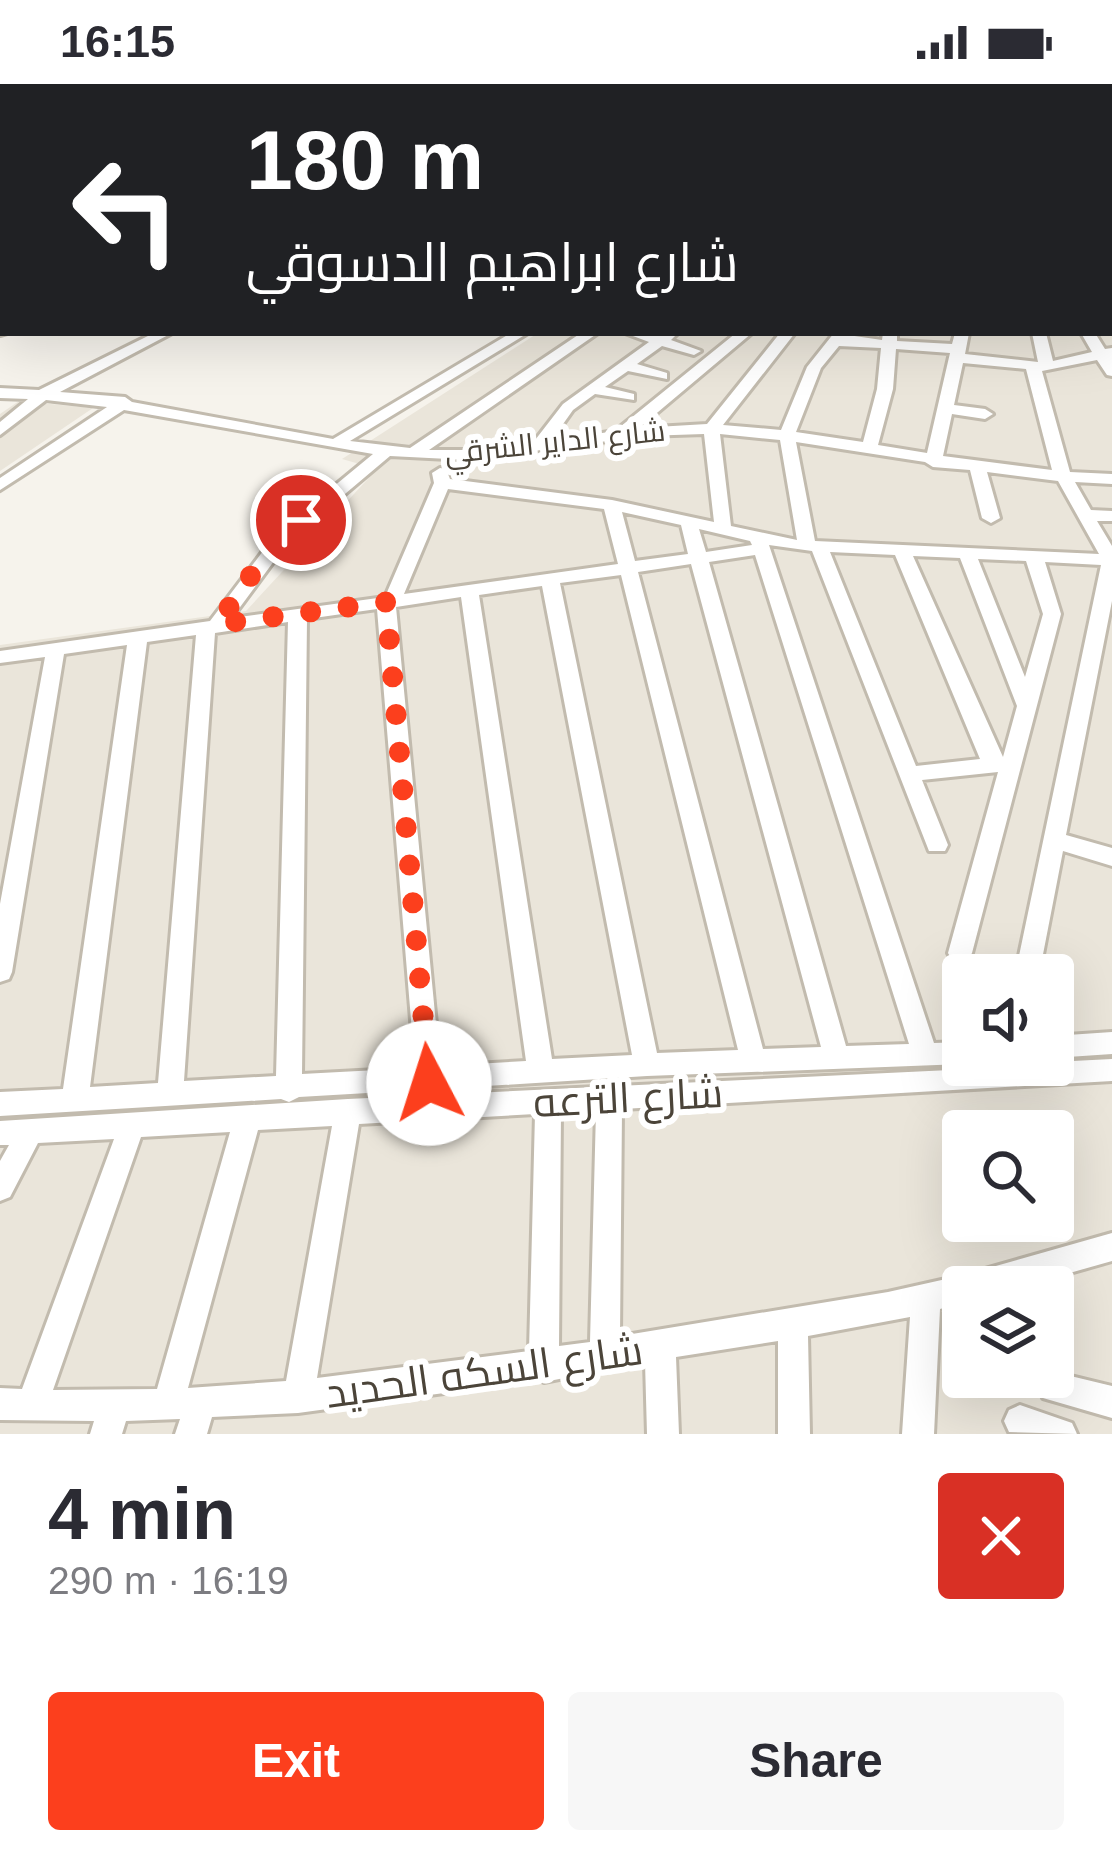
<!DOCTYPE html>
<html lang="en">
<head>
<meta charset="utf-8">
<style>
  :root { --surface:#fff; --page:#f7f7f7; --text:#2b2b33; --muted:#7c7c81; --accent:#fc3f1d }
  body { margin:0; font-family:Arial,Cairo,sans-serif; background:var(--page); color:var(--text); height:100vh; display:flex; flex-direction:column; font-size:45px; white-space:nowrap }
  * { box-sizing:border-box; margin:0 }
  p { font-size:39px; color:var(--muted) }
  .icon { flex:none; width:66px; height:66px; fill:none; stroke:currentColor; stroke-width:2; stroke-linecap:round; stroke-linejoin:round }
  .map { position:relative; height:1350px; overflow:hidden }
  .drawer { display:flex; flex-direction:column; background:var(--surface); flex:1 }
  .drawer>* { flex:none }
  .hud { position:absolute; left:0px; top:0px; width:1113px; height:252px; box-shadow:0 12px 48px #0002; background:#202124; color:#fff; overflow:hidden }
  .tools { position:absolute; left:942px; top:870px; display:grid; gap:24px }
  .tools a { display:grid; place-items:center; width:132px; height:132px; border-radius:12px; background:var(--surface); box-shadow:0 12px 48px #0002; font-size:60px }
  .pin { position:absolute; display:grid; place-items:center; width:102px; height:102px; color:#fff; margin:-51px; border:6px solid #fff; border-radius:50%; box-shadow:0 3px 12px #0007 }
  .me { position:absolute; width:132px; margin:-66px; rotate:355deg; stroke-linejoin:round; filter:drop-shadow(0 0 9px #0008) }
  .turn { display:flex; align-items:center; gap:42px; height:252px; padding:0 48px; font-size:54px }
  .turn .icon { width:156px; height:156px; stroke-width:2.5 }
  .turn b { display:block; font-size:84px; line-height:102px }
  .round { display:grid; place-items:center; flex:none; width:126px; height:126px; border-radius:12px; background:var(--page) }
  .head { display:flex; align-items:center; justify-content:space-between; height:204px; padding:0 48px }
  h1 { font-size:72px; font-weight:800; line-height:90px }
  .button { display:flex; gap:24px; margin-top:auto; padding:24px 48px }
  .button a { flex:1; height:138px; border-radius:12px; background:var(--accent); color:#fff; font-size:48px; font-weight:800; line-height:138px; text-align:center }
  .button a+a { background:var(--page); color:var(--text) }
  .status { display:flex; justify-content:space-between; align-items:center; height:84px; padding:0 60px; background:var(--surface); direction:ltr }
  .status svg { height:33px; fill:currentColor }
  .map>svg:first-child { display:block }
  .residential { fill:#eae5da; fill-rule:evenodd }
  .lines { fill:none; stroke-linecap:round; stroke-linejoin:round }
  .stream { stroke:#a9d4f2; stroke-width:4.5 }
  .minor-casing { stroke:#c2bbae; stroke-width:6 }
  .minor { fill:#fff; fill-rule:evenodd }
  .route { stroke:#fc3f1d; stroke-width:21; stroke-dasharray:0 37.8 }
  .labels { text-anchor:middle; stroke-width:12; stroke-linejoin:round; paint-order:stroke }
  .far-street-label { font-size:30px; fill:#4b4439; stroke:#fff }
  .near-street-label { font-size:42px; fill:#4b4439; stroke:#fff }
</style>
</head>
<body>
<div class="status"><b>16:15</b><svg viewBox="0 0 49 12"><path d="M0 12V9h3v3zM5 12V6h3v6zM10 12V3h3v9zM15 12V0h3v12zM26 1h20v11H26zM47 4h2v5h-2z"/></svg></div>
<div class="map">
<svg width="1112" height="1350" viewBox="0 0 1112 1350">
  <rect width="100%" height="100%" fill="#f6f3ec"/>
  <path class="residential" d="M 163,0 L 842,0 L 157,3 Z
    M 916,0 L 1112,0 L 1112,1350 L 0,1350 L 0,561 L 246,527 L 377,385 L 342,375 L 538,249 L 1110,249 L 1110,3 ZM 963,891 L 1053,891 L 1053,981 L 963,981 ZM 963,1047 L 1053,1047 L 1053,1137 L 963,1137 ZM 963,1203 L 1053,1203 L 1053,1293 L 963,1293 Z
    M 19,317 L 93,324 L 0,387 L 0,330 Z"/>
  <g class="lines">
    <path class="stream" d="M 39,0 L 48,3"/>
    <defs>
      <path id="minor" d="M 0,0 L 13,3 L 3,5 Z
        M 699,0 L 709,0 L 708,3 L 698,3 Z
        M 889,0 L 899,0 L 898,3 L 888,3 Z
        M 937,0 L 947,0 L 946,3 L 936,3 Z
        M 981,0 L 991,0 L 990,3 L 980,3 Z
        M 998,0 L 1008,0 L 1008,3 L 998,3 Z
        M 1037,0 L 1047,0 L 1047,3 L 1037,3 Z
        M 1104,0 L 1112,0 L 1112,5 L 1104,3 Z
        M 3,74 L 3,82 L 0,83 L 0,75 Z
        M 1110,112 L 1112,113 L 1112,124 L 1110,123 Z
        M 3,125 L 3,133 L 0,134 L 0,126 Z
        M 1110,154 L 1112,154 L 1112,162 L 1110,162 Z
        M 3,183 L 3,191 L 0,192 L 0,184 Z
        M 1110,183 L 1112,183 L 1112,194 L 1110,194 Z
        M 3,215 L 3,223 L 0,224 L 0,216 Z
        M 0,241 L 3,241 L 3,249 L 7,249 L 0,251 Z
        M 154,249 L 172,249 L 60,308 L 125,313 L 132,318 L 333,355 L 511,249 L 528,249 L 350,357 L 410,364 L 581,249 L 598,249 L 429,366 L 468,366 L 532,360 L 563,320 L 649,258 L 625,249 L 658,252 L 678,249 L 671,256 L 701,267 L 694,271 L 662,262 L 637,280 L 667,289 L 667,295 L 628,287 L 605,303 L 634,310 L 634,316 L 595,310 L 573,326 L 551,357 L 615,347 L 736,249 L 752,249 L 639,344 L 707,340 L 780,249 L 795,249 L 723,341 L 781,346 L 807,283 L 834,249 L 882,256 L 883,249 L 897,249 L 897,257 L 952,260 L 955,249 L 969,249 L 965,270 L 1038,278 L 1032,249 L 1046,249 L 1053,277 L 1092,268 L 1081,249 L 1095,249 L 1105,265 L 1112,264 L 1112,292 L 1107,291 L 1097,276 L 1042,287 L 1070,388 L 1112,390 L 1112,400 L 1075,398 L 1091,426 L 1112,427 L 1112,437 L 1097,437 L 1112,462 L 1112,517 L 1066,751 L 1112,764 L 1112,782 L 1063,767 L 1039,891 L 1015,891 L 1101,481 L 1045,478 L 1061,530 L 972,869 L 968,876 L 960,879 L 952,876 L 948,869 L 998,688 L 922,696 L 948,761 L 945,767 L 929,767 L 812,467 L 769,461 L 934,959 L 963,958 L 963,980 L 647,992 L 439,1005 L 429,1010 L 419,1006 L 299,1013 L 289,1018 L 281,1015 L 0,1032 L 0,1008 L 63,1005 L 127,561 L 64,570 L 12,888 L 9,895 L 0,898 L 0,820 L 45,573 L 0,579 L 0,567 L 210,537 L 276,450 L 373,370 L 124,326 L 0,406 L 0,394 L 107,323 L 46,316 L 0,351 L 0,338 L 28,315 L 0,314 L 0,304 L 39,306 ZM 839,262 L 881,264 L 877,305 L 863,358 L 796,348 L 821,284 ZM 896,265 L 950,269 L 927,369 L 878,361 L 893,305 ZM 963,279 L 1026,285 L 1052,386 L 943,372 L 952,330 L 985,335 L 993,330 L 985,325 L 954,321 ZM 704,350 L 714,438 L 612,416 L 450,395 L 446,385 L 440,384 L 432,389 L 434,399 L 385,513 L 232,534 L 288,458 L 390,372 L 468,376 L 644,352 ZM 720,350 L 780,356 L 797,456 L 731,442 ZM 796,358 L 925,378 L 933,383 L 970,386 L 982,434 L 991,439 L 1000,434 L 987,388 L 1058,397 L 1099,470 L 815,457 ZM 448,405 L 604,425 L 618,480 L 404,510 ZM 622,428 L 681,441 L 688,470 L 635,477 ZM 699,445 L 750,457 L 752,461 L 706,468 ZM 830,468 L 895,471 L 980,675 L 916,682 ZM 755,471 L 909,960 L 846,962 L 709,478 ZM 913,472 L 960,474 L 1017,622 L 1003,673 ZM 978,475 L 1026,477 L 1043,530 L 1025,593 ZM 691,480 L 821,963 L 763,965 L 638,488 ZM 621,491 L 738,966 L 657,969 L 560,499 ZM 542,502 L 632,971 L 552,975 L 479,511 ZM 461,513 L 526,977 L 440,982 L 396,523 ZM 377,525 L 415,984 L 302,990 L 307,535 ZM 288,538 L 276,992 L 184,997 L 215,549 ZM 196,551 L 158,999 L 90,1003 L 147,558 Z
        M 1112,948 L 1112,970 L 1053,974 L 1053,952 Z
        M 1112,975 L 1112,997 L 622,1025 L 620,1252 L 888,1208 L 964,1191 L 1112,1149 L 1112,1177 L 1020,1203 L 963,1203 L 963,1219 L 940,1225 L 934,1350 L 902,1350 L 910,1233 L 808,1252 L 810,1350 L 778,1350 L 778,1257 L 676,1273 L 679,1350 L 647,1350 L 645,1278 L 544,1298 L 539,1296 L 298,1329 L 212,1333 L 207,1350 L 175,1350 L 180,1335 L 126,1337 L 122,1350 L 90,1350 L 94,1337 L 0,1336 L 0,1304 L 22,1305 L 114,1055 L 38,1059 L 10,1113 L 0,1117 L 0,1077 L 9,1061 L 0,1061 L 0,1037 L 348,1015 L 1053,981 L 1053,978 ZM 596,1027 L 590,1258 L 559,1262 L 561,1029 ZM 535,1030 L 529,1267 L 317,1294 L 359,1040 ZM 332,1042 L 286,1297 L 188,1304 L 258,1046 ZM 230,1048 L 157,1305 L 53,1306 L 141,1053 Z
        M 1054,1288 L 1112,1302 L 1112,1334 L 1043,1314 L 1039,1303 L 1043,1293 L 1053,1293 Z
        M 1020,1321 L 1072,1339 L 1077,1350 L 1009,1348 L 1004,1337 L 1009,1326 Z"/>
    </defs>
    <use href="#minor" class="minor-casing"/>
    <use href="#minor" class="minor"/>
  </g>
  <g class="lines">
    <path class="route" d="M 301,436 L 248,495 L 218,540 L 386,518 L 429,999"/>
  </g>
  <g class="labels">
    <g class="far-street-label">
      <text transform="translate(555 358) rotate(-6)" y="10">شارع الداير الشرقي</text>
    </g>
    <g class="near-street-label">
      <text transform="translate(628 1013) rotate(-3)" y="15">شارع الترعه</text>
      <text transform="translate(484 1287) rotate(-8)" y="15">شارع السكه الحديد</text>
    </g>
  </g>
</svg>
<div class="tools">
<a><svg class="icon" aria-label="sound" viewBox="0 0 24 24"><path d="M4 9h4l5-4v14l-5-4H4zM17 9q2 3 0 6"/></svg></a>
<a><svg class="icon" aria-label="search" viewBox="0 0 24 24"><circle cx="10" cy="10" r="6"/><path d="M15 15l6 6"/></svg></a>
<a><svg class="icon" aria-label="layers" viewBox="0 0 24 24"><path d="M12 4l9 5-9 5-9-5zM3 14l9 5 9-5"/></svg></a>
</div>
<div class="pin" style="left:301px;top:436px;background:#d93025"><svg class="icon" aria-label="arrive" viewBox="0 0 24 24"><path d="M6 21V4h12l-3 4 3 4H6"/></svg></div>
<svg class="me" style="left:429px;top:999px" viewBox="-20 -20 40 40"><circle r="19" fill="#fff"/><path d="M0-13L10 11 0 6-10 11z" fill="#fc3f1d"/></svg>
<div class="hud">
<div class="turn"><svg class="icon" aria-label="left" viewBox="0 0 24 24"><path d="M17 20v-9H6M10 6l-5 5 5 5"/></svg><div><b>180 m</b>شارع ابراهيم الدسوقي</div></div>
</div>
</div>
<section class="drawer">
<div class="head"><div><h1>4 min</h1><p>290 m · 16:19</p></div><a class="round" style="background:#d93025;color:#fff"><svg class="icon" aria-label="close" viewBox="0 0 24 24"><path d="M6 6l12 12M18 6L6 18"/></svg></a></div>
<div class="button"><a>Exit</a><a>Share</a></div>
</section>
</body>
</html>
